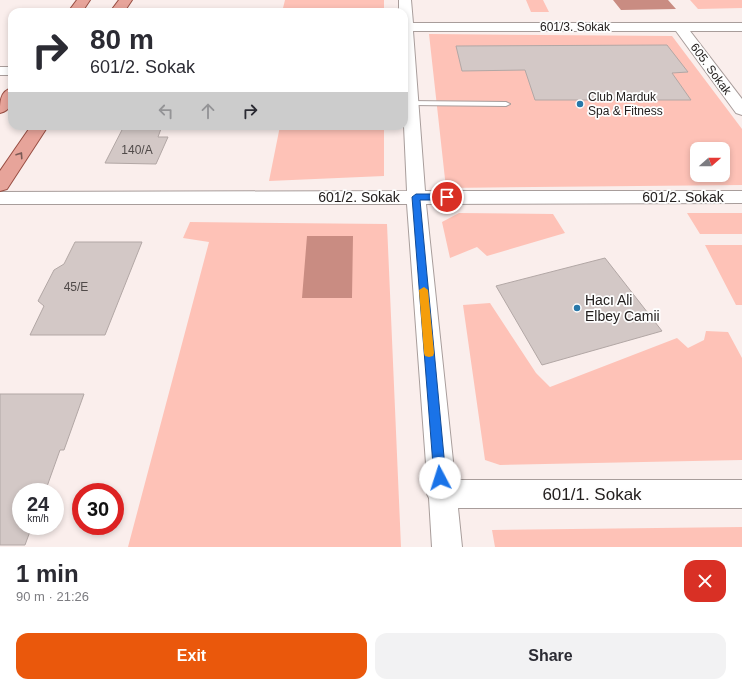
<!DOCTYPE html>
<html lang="en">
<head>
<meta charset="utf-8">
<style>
  :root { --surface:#fff; --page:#f2f2f3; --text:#2b2b33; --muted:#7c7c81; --accent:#ea580c }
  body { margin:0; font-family:Arial,sans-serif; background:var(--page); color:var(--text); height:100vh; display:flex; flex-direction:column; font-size:15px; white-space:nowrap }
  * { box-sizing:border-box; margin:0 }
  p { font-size:13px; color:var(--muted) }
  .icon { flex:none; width:22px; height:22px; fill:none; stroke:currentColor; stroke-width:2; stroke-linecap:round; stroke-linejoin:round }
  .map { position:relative; height:547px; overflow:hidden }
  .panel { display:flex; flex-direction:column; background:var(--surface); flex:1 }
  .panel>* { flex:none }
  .banner { position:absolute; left:8px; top:8px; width:400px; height:122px; border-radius:12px; box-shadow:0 2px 6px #0003; background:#fff; color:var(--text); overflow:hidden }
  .needle { width:26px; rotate:69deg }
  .controls { position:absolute; left:690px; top:142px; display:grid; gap:8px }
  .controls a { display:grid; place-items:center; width:40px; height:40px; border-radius:8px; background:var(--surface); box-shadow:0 2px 6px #0003; font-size:20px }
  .speed { position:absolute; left:12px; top:483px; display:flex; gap:8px; font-size:20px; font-weight:700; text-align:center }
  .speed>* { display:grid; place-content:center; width:52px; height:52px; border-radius:50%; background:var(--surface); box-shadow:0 2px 6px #0003; line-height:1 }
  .speed small { font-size:10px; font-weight:400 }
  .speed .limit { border:6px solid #d22; background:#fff; color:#111 }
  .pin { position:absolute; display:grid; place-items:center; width:34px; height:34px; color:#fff; margin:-17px; border:2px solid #fff; border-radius:50%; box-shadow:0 1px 4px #0007 }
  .me { position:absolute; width:44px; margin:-22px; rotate:355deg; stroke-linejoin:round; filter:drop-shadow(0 0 3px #0008) }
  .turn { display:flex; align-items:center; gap:14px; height:84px; padding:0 16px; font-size:18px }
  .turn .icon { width:52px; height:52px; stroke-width:2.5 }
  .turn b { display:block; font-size:28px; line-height:34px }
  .lanes { display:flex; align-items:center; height:38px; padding:0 16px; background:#0003; justify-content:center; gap:20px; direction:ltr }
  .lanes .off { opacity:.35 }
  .round { display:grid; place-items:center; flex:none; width:42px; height:42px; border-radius:12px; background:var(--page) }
  .overview { display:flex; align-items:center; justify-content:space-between; height:68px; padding:0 16px }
  h1 { font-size:24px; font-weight:800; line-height:30px }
  .button { display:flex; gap:8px; margin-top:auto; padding:8px 16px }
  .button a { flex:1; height:46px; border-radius:12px; background:var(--accent); color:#fff; font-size:16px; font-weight:800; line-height:46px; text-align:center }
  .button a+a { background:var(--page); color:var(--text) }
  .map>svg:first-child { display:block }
  .green { fill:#fec2b7; fill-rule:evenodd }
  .water { fill:#c98c82 }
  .building { fill:#d3c8c6; stroke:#b2a7a5 }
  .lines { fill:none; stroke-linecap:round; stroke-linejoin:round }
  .lane-casing { stroke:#a89d9b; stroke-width:2 }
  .street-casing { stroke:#a89d9b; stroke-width:2 }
  .primary-casing { stroke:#984e43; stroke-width:2 }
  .lane { fill:#fff; fill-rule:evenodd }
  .street { fill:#fff; fill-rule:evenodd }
  .primary { fill:#e7a49a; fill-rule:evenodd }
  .oneway { stroke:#7c5b56 }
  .route { fill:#1a73e8; stroke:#114b97 }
  .slow { fill:#f59e0b }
  .poi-dot { fill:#2878a9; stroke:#fefefe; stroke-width:1.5 }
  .labels { text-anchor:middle; stroke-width:3.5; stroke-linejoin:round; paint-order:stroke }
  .far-street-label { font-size:12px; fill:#24201f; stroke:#fefefe }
  .far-poi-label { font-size:12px; fill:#24201f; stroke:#fefefe; text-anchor:start }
  .number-label { font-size:12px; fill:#504a49 }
  .street-label { font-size:14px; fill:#24201f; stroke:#fefefe }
  .poi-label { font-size:14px; fill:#24201f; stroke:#fefefe; text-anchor:start }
  .near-street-label { font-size:17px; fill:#24201f; stroke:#fefefe }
</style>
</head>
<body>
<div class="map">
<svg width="742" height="547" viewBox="0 0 742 547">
  <rect width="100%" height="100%" fill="#faeeec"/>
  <path class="green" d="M 285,0 L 384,0 L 384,12 L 282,12 Z
    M 526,0 L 543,0 L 549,12 L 531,12 Z
    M 690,0 L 742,0 L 742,8 L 698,9 Z
    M 429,34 L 672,36 L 742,129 L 742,185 L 446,188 ZM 697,149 L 723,149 L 723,175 L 697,175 Z
    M 280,126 L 384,126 L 384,176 L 269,181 Z
    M 459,213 L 553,214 L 565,233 L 487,256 L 477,247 L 450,258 L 442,222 Z
    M 687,213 L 742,213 L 742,234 L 700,234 Z
    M 190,222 L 387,224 L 401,547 L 128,547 L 209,242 L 183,238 Z
    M 705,245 L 742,245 L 742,305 L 736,305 Z
    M 490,303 L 536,373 L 550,387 L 677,338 L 688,348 L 704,340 L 706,331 L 728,332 L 742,358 L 742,460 L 500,465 L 485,460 L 463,305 Z
    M 742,527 L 742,547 L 495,547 L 492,530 Z"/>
  <path class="water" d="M 613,0 L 668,0 L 676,9 L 621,10 Z
    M 307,236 L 353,236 L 352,298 L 302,298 Z"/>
  <path class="building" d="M 667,45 L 688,72 L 672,73 L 691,100 L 535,100 L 525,70 L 462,71 L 456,46 Z
    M 124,126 L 162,126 L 158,137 L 168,137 L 156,164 L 105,163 Z
    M 75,242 L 142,242 L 105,335 L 30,335 L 44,306 L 38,301 L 54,270 L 64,264 Z
    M 605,258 L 662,331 L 542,365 L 496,286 Z
    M 0,394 L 84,394 L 64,450 L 60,450 L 45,492 L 21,492 L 21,526 L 32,526 L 25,545 L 0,545 Z"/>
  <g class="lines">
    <defs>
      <path id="lane" d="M 408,101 L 506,102 L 510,104 L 506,106 L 411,105 L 408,105 Z"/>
      <path id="street" d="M 399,0 L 411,0 L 413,23 L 742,23 L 742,31 L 690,31 L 742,99 L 742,115 L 736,113 L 676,31 L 413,31 L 425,191 L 742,191 L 742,203 L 426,204 L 455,480 L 742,480 L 742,508 L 458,508 L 462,547 L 432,547 L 429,498 L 427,494 L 428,491 L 407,204 L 0,204 L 0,192 L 407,191 L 404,126 L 404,12 L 399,12 Z
        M 0,67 L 12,67 L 12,75 L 0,75 Z"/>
      <path id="primary" d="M 77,0 L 90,0 L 82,12 L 68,12 Z
        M 119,0 L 132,0 L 124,12 L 110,12 Z
        M 12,88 C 12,99 13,110 0,113 C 0,102 0,91 12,88 Z
        M 31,126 L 48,126 L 7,189 L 0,191 L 0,171 Z"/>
    </defs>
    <use href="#lane" class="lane-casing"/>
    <use href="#street" class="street-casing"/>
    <use href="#primary" class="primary-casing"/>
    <use href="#lane" class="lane"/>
    <use href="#street" class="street"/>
    <use href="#primary" class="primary"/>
  </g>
  <defs><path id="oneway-chevron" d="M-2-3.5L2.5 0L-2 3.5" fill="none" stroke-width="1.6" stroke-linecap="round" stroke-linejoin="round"/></defs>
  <use class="oneway" href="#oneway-chevron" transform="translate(20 155) rotate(-56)"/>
  <path class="route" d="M 416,194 L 447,194 L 451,197 L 447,200 L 420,200 L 446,478 L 444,482 L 440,484 L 435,482 L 434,478 L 412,197 Z"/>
  <path class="slow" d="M 424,287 L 428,290 L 434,353 L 433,356 L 429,357 L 425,356 L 424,353 L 419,290 Z"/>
  <g class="poi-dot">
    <circle cx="580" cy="104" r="4"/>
    <circle cx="577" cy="308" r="4"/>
  </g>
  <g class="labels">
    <g class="far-street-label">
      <text x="575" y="31">601/3. Sokak</text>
      <text transform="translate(711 69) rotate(54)" y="4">605. Sokak</text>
    </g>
    <g class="far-poi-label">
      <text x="588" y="101">Club Marduk<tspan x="588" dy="14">Spa &amp; Fitness</tspan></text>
    </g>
    <g class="number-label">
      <text x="137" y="154">140/A</text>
      <text x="76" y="291">45/E</text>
    </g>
    <g class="street-label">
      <text x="359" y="202">601/2. Sokak</text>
      <text x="683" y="202">601/2. Sokak</text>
    </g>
    <g class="poi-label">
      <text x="585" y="305">Hacı Ali<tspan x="585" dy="16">Elbey Camii</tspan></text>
    </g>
    <g class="near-street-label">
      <text x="592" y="500">601/1. Sokak</text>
    </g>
  </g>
</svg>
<div class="controls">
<a><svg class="needle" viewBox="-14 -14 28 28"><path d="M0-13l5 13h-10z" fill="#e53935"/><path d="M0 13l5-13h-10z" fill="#7c7c81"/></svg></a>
</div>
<div class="speed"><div>24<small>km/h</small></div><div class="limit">30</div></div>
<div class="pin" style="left:447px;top:197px;background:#d93025"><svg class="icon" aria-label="arrive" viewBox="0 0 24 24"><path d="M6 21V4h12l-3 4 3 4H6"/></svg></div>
<svg class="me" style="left:440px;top:478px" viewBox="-20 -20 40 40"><circle r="19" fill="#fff"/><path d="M0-13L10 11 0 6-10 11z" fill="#1a73e8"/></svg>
<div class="banner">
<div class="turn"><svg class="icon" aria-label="right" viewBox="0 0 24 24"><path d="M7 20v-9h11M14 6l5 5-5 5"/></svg><div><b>80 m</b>601/2. Sokak</div></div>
<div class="lanes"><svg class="icon off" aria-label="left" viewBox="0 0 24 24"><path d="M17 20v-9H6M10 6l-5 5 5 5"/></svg><svg class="icon off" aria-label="ahead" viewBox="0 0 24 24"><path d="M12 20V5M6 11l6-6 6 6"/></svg><svg class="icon" aria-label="right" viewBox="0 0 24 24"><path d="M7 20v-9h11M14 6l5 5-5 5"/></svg></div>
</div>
</div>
<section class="panel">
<div class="overview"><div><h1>1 min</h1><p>90 m · 21:26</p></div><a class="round" style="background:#d93025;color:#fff"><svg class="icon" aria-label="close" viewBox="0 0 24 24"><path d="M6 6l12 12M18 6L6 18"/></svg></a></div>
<div class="button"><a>Exit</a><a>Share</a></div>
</section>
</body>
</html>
